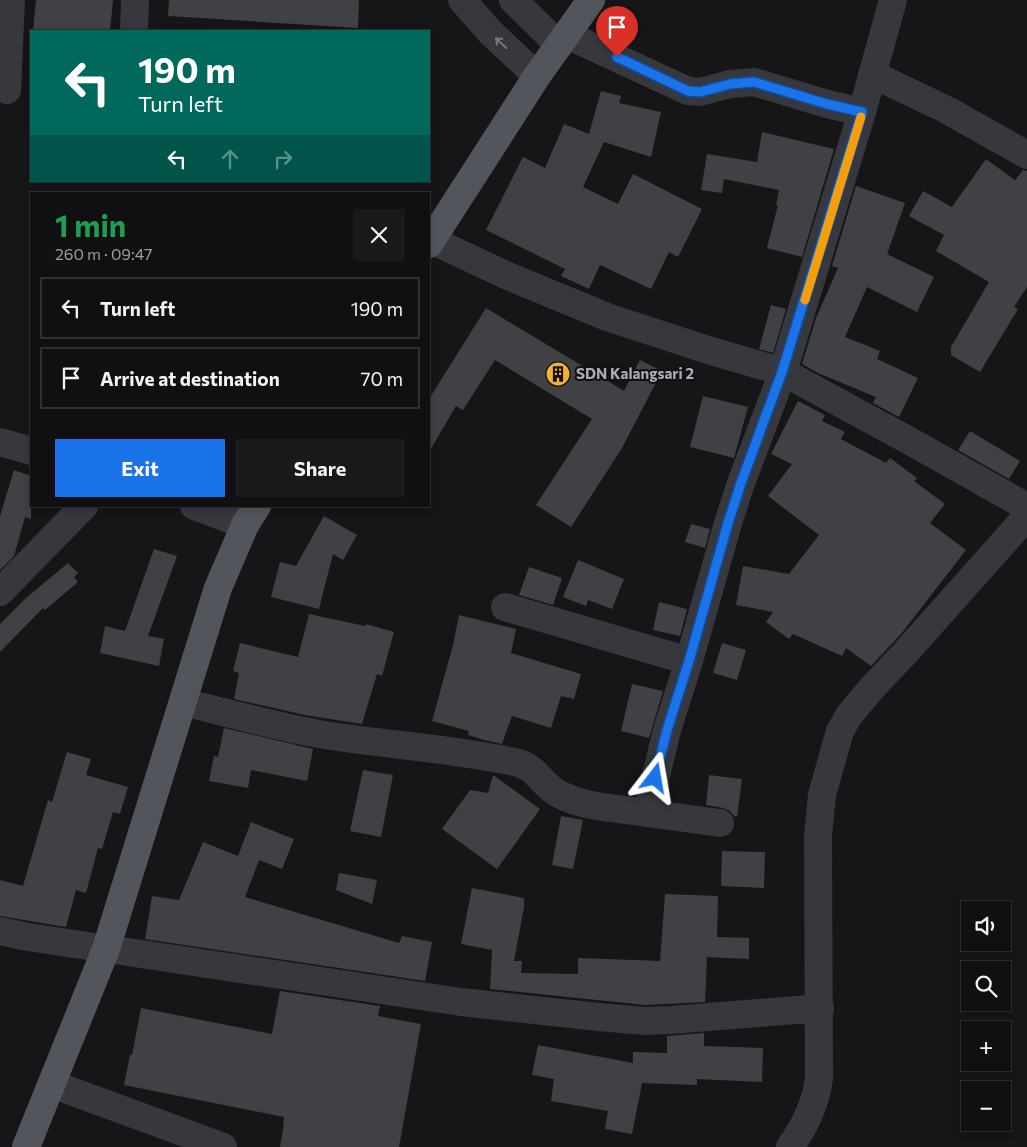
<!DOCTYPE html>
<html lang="en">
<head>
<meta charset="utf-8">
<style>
  :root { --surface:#101012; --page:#19191b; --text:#f1f3f6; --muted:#9c9d9f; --line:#303032; --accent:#1a73e8 }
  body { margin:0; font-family:Commissioner,sans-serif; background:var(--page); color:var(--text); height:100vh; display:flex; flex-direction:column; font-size:19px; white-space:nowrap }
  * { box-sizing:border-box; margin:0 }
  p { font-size:16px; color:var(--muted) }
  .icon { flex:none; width:28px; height:28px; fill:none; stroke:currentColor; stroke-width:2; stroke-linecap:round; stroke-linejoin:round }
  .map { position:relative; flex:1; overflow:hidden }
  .side { position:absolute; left:30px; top:192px; width:400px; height:315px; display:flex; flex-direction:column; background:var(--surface); border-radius:0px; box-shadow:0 2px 8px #0003,0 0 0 1px var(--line) }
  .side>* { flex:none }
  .hud { position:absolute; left:30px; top:30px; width:400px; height:152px; border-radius:0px; box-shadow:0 2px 8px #0003,0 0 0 1px var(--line); background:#00695c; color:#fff; overflow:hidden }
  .fabs { position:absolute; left:961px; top:901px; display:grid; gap:10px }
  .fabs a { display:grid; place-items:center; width:50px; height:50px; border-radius:0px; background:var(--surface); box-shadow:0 2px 8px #0003,0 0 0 1px var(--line); font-size:25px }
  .pin { position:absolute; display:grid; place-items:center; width:42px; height:42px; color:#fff; margin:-51px -21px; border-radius:50% 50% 50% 0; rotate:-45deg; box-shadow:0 0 5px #0007 }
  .pin .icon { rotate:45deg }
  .me { position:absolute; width:55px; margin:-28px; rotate:14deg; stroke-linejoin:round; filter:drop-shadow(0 0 4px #0008) }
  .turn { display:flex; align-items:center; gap:18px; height:105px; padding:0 25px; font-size:22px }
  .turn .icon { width:65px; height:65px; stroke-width:2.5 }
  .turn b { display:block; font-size:35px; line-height:42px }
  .lanes { display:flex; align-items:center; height:48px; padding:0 25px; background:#0003; justify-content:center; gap:25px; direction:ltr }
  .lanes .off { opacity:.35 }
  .round { display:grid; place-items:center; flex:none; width:52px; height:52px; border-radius:0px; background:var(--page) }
  .headline { display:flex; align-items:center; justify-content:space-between; height:85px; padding:0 25px }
  h1 { font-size:30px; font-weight:700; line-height:38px; color:#1e9e55 }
  .button { display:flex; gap:10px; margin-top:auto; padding:10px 25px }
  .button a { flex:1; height:58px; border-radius:0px; background:var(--accent); color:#fff; font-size:20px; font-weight:700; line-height:58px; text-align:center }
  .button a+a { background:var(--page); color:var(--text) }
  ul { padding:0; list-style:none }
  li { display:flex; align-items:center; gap:15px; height:62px; margin:0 10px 8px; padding:0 15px; border:2px solid var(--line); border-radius:0px }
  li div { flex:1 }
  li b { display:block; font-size:19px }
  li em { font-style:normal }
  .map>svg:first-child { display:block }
  .building { fill:#404145 }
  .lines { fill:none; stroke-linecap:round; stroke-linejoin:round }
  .street { stroke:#37383d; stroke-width:28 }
  .primary { stroke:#53555c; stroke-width:28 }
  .oneway { stroke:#757881 }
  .route-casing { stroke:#114b97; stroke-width:12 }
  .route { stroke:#1a73e8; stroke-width:9 }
  .slow { stroke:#f59e0b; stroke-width:9 }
  .labels { text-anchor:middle; stroke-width:4; stroke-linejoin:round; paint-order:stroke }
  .poi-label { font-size:15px; font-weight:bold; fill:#a8adb8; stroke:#111113; text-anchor:start }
</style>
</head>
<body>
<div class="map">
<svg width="1027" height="1147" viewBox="0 0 1027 1147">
  <rect width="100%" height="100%" fill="#161618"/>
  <path class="building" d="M 36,0 L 113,0 L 110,31 L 33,31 Z
    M 169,0 L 359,0 L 358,28 L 168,16 Z
    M 601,91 L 621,96 L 619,103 L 661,112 L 651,157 L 604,142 L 583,187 L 618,204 L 633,174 L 702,209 L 678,257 L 669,252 L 651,289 L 600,265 L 589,289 L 561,276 L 565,269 L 486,230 L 523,157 L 545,168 L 564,124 L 589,134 Z
    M 762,132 L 834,149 L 802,257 L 767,248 L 778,205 L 776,205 L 779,190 L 724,179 L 722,193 L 701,190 L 707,154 L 757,162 Z
    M 986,159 L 1015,180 L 1023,170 L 1027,171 L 1027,287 L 1014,307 L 1018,309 L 980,372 L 951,355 L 951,347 L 989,282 L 936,251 L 944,235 L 909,216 L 923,191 L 952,207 Z
    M 856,186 L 905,203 L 887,254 L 934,277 L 917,312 L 867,287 L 845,337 L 880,351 L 877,359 L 918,378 L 899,417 L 873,403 L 876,397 L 818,373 L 802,364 L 816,318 L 838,268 L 832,266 Z
    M 771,305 L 786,309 L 773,353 L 759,349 Z
    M 486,308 L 624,391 L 640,360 L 662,371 L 622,448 L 571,527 L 536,505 L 592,419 L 495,360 L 463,410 L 456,406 L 429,452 L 429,399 Z
    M 703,396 L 748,407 L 734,458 L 690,447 Z
    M 798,401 L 825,415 L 822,421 L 845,432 L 841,439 L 886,463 L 890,458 L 917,478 L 914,481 L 945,504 L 930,523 L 966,550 L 901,634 L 871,666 L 846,648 L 842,656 L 793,634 L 789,639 L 766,622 L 773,612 L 736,605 L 743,566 L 789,574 L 819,535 L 768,496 L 792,464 L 771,454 Z
    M 970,431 L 1020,461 L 1009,479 L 958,450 Z
    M 14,470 L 31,476 L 31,519 L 25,517 L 14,556 L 0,570 L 0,516 Z
    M 324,516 L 357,535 L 343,560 L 333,554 L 319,609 L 271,597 L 280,562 L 296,566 Z
    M 691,524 L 710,529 L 705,548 L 685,542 Z
    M 154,549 L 177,556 L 148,636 L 164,639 L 159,666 L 100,653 L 105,626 L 125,631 Z
    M 578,560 L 624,579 L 612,609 L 588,600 L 586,606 L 563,597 Z
    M 68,563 L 78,573 L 74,577 L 78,582 L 45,610 L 43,608 L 0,652 L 0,624 L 25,599 Z
    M 529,567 L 562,578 L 553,605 L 519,595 Z
    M 659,602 L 687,609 L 680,636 L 653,630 Z
    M 309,614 L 365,626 L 366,624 L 394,632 L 382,676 L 377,674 L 362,724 L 305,715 L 234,699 L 239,673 L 233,671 L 240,643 L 298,657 Z
    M 459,615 L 516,629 L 511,653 L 581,674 L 574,699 L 561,696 L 551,728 L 512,716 L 502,744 L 484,740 L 468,735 L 469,731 L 432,721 L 453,645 Z
    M 722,643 L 746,650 L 737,680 L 713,673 Z
    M 632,684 L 663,691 L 649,738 L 621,731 Z
    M 224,728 L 313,749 L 307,781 L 251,770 L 248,788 L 209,781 L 214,756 L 218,757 Z
    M 67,752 L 91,759 L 86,775 L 128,787 L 120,814 L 113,812 L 102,849 L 98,848 L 86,893 L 76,890 L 66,927 L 0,916 L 0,880 L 23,886 L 48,800 L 52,802 Z
    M 363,770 L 393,775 L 381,837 L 350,831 Z
    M 493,775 L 540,809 L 497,869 L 442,829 L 470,790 L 488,793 Z
    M 709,775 L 742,779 L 737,817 L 734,816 L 730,811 L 723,808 L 706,805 Z
    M 561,816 L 583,820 L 573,869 L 552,865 Z
    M 251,822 L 294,839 L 282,869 L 259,860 L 245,897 L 399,943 L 402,936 L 432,942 L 425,981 L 145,939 L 152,896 L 179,900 L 203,842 L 238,856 Z
    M 722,851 L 765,852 L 764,888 L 721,886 Z
    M 339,873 L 377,880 L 372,904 L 336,890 Z
    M 472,888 L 524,898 L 524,907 L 514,961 L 522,961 L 521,973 L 578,974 L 578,958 L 660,961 L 665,894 L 718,896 L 717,937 L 749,938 L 749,959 L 707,957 L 705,1002 L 645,1005 L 490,989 L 492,950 L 461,944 Z
    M 280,991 L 380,1006 L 378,1016 L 421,1024 L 399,1147 L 280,1147 L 284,1124 L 283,1124 L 284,1117 L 124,1085 L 130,1055 L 132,1055 L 141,1008 L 272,1034 Z
    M 704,1033 L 704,1046 L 763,1048 L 762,1082 L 697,1079 L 697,1085 L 642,1083 L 632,1134 L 605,1129 L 608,1111 L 551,1101 L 554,1079 L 532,1075 L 538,1045 L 633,1063 L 633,1052 L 667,1053 L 667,1036 Z"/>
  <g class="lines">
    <path class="street" d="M 462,0 L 491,33 L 537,76
      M 513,0 L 559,45
      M 134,31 L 135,0
      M 567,35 L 688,91 L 700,92 L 730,84 L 754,82 L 827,104 L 862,112
      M 872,74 L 947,110 L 1027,155
      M 7,90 L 11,0
      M 431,240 L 508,276 L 607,317 L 708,350 L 783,372 L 917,445 L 1027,507
      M 0,442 L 31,451
      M 194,506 L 245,525
      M 0,592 L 84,506
      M 505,607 L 689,661
      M 183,702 C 228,713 274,726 319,734 C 384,745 450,748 514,762 C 537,766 540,784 559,794 C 585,808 619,808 647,813 L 667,730 L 689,661 L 728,523 L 741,483 L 783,372 L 862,112 L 893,0
      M 647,813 L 720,823
      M 0,931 L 28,937 L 461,1002 L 599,1017 L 645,1021 L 671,1020 L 820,1008
      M 52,1084 L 223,1147
      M 790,1147 C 805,1126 816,1103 819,1078 L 818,836 L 822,795 L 840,731 L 850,714 L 871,689 L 906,652 L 1027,516"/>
    <path class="primary" d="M 429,244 L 537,76 L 591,0
      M 26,1147 L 106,949 L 218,588 L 245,525 L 257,506"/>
  </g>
  <defs><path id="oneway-shaft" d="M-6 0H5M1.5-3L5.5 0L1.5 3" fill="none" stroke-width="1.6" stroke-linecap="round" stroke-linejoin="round" transform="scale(1.25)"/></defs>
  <use class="oneway" href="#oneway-shaft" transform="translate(501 43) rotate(-137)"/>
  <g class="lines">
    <defs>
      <path id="route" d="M 617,57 L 688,91 L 700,92 L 730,84 L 754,82 L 827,104 L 862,112 L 782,372 L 741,483 L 728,523 L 689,661 L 667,730 L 655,778"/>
    </defs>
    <use href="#route" class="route-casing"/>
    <use href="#route" class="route"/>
    <path class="slow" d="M 805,300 L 861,117"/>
  </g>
  <defs>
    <symbol id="building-disc" viewBox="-11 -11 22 22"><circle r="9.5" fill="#f2b134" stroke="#111113"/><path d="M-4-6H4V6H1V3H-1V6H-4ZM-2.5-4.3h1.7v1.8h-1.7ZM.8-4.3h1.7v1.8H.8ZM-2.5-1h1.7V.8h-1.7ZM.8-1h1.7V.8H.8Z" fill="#111"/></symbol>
  </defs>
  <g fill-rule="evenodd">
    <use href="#building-disc" x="544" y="360" width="28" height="28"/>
  </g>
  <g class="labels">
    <g class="poi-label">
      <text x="576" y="379">SDN Kalangsari 2</text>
    </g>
  </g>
</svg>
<div class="fabs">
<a><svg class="icon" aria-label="sound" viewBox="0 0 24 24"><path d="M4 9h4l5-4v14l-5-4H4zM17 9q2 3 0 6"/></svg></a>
<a><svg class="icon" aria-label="search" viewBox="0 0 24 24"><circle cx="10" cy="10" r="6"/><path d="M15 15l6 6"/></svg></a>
<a>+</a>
<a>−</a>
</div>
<div class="pin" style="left:617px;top:57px;background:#d93025"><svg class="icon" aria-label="arrive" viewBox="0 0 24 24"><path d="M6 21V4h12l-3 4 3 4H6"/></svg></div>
<svg class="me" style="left:655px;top:778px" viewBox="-20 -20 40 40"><path d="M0-17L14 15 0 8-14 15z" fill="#1a73e8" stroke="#fff" stroke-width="4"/></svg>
<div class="hud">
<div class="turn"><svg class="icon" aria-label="left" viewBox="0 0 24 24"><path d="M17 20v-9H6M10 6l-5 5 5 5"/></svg><div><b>190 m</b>Turn left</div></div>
<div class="lanes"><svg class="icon" aria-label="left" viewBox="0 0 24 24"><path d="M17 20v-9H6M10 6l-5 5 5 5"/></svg><svg class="icon off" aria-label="ahead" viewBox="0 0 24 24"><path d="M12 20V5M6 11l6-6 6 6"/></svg><svg class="icon off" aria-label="right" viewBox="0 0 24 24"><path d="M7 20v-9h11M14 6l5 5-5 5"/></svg></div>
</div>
<section class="side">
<div class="headline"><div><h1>1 min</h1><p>260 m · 09:47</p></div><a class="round"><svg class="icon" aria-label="close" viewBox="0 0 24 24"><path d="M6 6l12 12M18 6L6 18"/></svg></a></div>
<ul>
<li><svg class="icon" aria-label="left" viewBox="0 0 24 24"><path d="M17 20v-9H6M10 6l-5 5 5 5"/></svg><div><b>Turn left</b></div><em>190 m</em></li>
<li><svg class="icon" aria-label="arrive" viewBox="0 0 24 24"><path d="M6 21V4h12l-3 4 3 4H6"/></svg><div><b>Arrive at destination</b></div><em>70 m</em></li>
</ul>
<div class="button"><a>Exit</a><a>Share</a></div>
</section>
</div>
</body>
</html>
